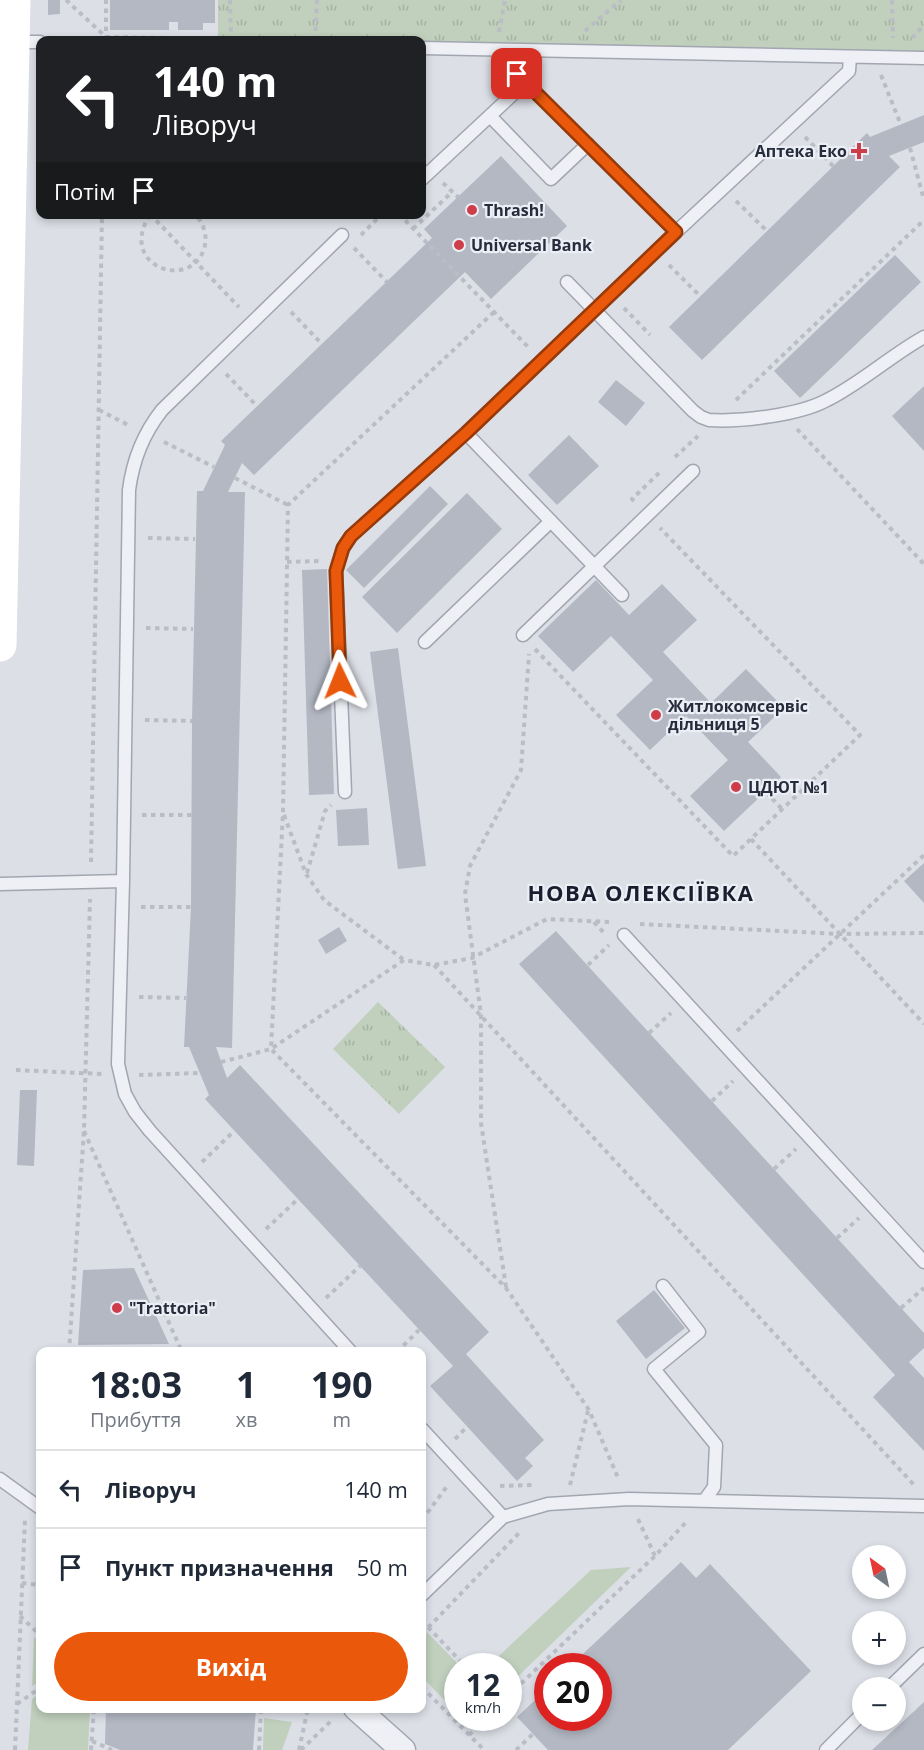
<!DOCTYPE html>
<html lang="uk">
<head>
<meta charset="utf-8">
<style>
  :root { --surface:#fff; --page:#f6f6f7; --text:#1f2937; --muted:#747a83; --line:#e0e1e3; --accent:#ea580c }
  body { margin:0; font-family:"Open Sans",sans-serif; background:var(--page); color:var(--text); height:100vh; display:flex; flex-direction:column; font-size:22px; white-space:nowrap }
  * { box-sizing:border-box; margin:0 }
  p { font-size:20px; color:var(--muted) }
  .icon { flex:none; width:33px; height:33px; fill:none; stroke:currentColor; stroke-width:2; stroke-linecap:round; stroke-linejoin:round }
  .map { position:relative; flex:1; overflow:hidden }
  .side { position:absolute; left:36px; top:1347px; width:390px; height:366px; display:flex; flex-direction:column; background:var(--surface); border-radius:12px; box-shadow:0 3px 9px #0003 }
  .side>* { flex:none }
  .guide { position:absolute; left:36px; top:36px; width:390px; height:183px; border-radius:12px; box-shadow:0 3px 9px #0003; background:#202124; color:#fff; overflow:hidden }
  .needle { width:39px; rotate:327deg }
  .buttons { position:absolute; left:852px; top:1545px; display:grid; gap:12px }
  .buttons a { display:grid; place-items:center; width:54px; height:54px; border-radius:50%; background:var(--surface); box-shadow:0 3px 9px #0003; font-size:30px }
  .speed { position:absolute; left:444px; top:1653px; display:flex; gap:12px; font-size:30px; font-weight:700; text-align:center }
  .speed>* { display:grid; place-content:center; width:78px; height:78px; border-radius:50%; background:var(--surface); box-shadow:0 3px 9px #0003; line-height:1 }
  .speed small { font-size:15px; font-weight:400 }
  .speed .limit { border:9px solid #d22; background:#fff; color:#111 }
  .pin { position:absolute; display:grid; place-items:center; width:51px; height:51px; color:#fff; margin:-26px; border-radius:12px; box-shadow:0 3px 9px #0006 }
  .me { position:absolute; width:66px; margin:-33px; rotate:358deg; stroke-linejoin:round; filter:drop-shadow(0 0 4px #0008) }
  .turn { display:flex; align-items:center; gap:21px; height:126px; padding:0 18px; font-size:27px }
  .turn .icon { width:78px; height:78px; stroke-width:2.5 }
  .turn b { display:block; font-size:42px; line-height:51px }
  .then { display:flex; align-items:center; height:57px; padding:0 18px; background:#0003; gap:12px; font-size:22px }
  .eta { display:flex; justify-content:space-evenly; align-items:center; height:102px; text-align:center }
  .eta b { font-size:36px; font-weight:700; line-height:42px }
  .action { display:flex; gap:12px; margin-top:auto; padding:12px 18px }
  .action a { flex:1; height:69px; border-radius:36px; background:var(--accent); color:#fff; font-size:24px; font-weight:700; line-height:69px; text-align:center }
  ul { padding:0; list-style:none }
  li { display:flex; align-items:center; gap:18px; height:78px; padding:0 18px; border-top:2px solid var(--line) }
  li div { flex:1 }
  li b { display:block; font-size:22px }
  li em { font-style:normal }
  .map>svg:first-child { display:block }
  .green { fill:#c0d0bd }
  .park { fill:url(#park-tufts) }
  .building { fill:#b3b8c3 }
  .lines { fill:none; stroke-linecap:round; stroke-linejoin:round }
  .service-casing { stroke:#a2a6b0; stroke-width:15 }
  .minor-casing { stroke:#a2a6b0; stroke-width:27 }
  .path { stroke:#babdc5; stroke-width:4; stroke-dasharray:4.5 4.5; stroke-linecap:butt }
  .service { stroke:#eef0f5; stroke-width:12 }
  .minor { stroke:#eef0f5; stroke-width:24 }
  .secondary { stroke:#fff; stroke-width:33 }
  .route-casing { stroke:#983908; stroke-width:15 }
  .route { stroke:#ea580c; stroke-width:10 }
  .poi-dot { fill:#ce3e4a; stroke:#ebeef4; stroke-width:2 }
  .labels { text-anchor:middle; stroke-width:4.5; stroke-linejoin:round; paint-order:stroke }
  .poi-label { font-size:16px; font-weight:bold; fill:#262c3c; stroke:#ebeef4; text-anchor:start }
  .district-label { font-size:22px; font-weight:bold; letter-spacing:1.5px; fill:#181e2d; stroke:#ebeef4 }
</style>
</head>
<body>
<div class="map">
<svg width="924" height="1750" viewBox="0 0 924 1750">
  <defs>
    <pattern id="park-tufts" width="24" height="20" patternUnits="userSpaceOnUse" patternTransform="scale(1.5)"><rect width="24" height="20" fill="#c0d0bd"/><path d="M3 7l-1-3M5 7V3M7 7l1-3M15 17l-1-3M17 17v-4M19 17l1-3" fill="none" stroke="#a5b3a3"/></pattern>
  </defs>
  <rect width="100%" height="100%" fill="#dcdfe6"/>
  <path class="green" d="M 631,1567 L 509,1685 L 508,1666 L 488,1666 L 591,1570 Z
    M 427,1632 L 460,1666 L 458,1666 L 457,1713 L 422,1677 L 422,1657 Z
    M 34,1637 L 40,1643 L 40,1681 L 32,1686 Z
    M 40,1693 L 40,1708 L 90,1709 L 88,1750 L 28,1750 L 32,1699 Z
    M 264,1718 L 292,1722 L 282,1750 L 263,1750 Z"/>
  <path class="park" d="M 218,0 L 924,0 L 924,53 L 422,45 L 422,40 L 218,40 Z
    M 378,1002 L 445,1067 L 399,1114 L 333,1049 Z"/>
  <path class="building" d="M 48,0 L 60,0 L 60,14 L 48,15 Z
    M 110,0 L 215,0 L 215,23 L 203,23 L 203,30 L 178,30 L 178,22 L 169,22 L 169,30 L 110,30 Z
    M 924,115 L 924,142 L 889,156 L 900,167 L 702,360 L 669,327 L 867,133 L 870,137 Z
    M 501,156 L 567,226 L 491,299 L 465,272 L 254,475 L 242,463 L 228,492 L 245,492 L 232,1048 L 216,1047 L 227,1078 L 240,1065 L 489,1332 L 466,1354 L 544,1440 L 525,1458 L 533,1466 L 517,1481 L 430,1386 L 453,1366 L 205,1099 L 209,1095 L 189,1047 L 184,1047 L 191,907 L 192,721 L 197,491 L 203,491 L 225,445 L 221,441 L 432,238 L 424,229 Z
    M 895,255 L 921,282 L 800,398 L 774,371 Z
    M 616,380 L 645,403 L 626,426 L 598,402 Z
    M 924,386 L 924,451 L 892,416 Z
    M 569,435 L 599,466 L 557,505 L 528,475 Z
    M 430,486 L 448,504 L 364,588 L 346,570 Z
    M 467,493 L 502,529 L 397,633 L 362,597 Z
    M 327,569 L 334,794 L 309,795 L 302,570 Z
    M 596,580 L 629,615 L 662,584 L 697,620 L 663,652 L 711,703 L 746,669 L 784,708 L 748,742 L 781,777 L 724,831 L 690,796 L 728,760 L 686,716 L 650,750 L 616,715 L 653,680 L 611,636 L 573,672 L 538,636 Z
    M 398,648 L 426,866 L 398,869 L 370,652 Z
    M 367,808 L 369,845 L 338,846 L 336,810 Z
    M 924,863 L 924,903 L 904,881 Z
    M 339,927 L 347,941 L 326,954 L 318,940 Z
    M 556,931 L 924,1333 L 924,1348 L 909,1362 L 924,1378 L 924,1451 L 873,1397 L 895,1375 L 519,964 Z
    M 20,1090 L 37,1090 L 34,1166 L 17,1165 Z
    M 134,1268 L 169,1344 L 78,1345 L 83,1270 Z
    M 654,1290 L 685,1328 L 646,1359 L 616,1321 Z
    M 681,1562 L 696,1578 L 710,1564 L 811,1671 L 728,1750 L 548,1750 L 517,1717 L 548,1688 L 548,1718 L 598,1718 L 598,1666 L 570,1666 Z
    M 924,1702 L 924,1750 L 872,1750 Z
    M 106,1708 L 256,1708 L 253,1750 L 120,1750 L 105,1744 Z"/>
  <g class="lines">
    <defs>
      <path id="service" d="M 16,42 L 40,42
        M 422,48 L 924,58
        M 490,116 L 551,179 L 588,144
        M 422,179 L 526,82
        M 676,232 L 849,71 L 850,57
        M 342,235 L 162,410 C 143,434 133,459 129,490 L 123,881 L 118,1064 L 125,1094 L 135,1112 L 150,1131 L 351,1352
        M 567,282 L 693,411 L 701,417 L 709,420 C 740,422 800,415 827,400 C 861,383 890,356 924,337
        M 466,433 L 622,595
        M 523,635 L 693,471
        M 425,642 L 551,521
        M 345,792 L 336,571 L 343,548 L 351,536 L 466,433 L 676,232 L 508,65 L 509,50
        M 0,884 L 123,881
        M 624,935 L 924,1262
        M 663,1286 L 699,1332 L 654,1369 L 716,1445 L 714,1487 L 704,1501
        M 422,1429 L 503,1517
        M 0,1479 L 40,1508
        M 422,1595 L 503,1517 L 548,1504 L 629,1499 L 924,1506
        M 889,1688 L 924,1654
        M 826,1750 L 862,1714"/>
      <path id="minor" d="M 356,1708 L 403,1750"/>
    </defs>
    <use href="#service" class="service-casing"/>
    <use href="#minor" class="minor-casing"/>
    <path class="path" d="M 66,0 L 106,37 L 231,39
      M 230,0 L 231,38
      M 892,0 L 893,38
      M 585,31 L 621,0
      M 499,32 L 505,0
      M 912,38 L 924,25
      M 106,40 L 106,0
      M 315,40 L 317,0
      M 881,75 L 901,125
      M 805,137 L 834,167
      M 910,148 L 924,200
      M 443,183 L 458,197
      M 736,201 L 768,232
      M 150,214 L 239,307
      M 399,214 L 528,347
      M 150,215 C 117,265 189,292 204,249 C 208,236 204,224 195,214
      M 413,229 L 452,192
      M 361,235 L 382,214
      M 354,248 L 387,282
      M 669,265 L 700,296
      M 624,308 L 650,335
      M 291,312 L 322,344
      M 494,312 L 288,505 L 283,812 L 271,1049 L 506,1288 L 589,1410 L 619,1480
      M 226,374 L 257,406
      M 736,400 L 924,220
      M 99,410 L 130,426
      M 797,429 L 924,564
      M 164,442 L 214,467
      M 675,457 L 698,436
      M 235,478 L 288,505
      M 634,501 L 632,499 L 659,473
      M 148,538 L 195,539
      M 287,562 L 319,561
      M 146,628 L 193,629
      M 535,649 L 733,856 L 860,735 L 660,528
      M 145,720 L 192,721
      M 766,792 L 782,809
      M 142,815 L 192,815
      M 284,815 L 306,874 L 324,900 L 404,960
      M 751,839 L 924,1024
      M 91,862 L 102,214
      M 307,873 L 325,811 L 331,805
      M 141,907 L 191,907
      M 594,922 L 605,934
      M 640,924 L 840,934 L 924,933
      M 434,965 L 916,1487
      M 588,965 L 609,945
      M 139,997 L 186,998
      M 737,1031 L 924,855
      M 649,1033 L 671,1013
      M 221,1062 L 271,1049 L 404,960 L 434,965 L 472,958 L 547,919 L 609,922
      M 16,1070 L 102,1074
      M 139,1075 L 199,1073
      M 712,1101 L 733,1081
      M 84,1131 L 182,1352
      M 202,1162 L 234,1131
      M 774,1169 L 796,1149
      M 266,1229 L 298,1199
      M 837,1238 L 859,1218
      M 506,1287 L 481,1123 L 481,1015 L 465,894 L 470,866 L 521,770 L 529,654
      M 326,1298 L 360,1266
      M 901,1308 L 924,1288
      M 69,1352 L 84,1130 L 90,899
      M 397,1352 L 419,1330
      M 455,1439 L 467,1427
      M 570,1485 L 588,1411
      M 500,1486 L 534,1485
      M 638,1519 L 655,1556
      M 422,1520 L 448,1485
      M 22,1583 L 40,1585
      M 20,1616 L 40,1635
      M 428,1627 L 465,1666
      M 422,1634 L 519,1533
      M 422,1687 L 484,1750
      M 508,1696 L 655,1556 L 688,1520
      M 17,1704 L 40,1688
      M 469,1735 L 486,1718
      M 92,1741 L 112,1750
      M 15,1750 L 25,1520
      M 91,1750 L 94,1708
      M 259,1750 L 261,1708
      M 299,1750 L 308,1708
      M 301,1750 L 333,1719
      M 516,1750 L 533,1734"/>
    <use href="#service" class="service"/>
    <use href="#minor" class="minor"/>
    <path class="secondary" d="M 0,645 L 14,0"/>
  </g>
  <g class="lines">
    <defs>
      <path id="route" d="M 340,681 L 336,571 L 343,548 L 351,536 L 466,433 L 676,232 L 517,74"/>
    </defs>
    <use href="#route" class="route-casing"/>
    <use href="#route" class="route"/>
  </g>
  <g class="poi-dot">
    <path d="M856 142h6v6h6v6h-6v6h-6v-6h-6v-6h6z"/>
    <circle cx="472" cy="210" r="6"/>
    <circle cx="459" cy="245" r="6"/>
    <circle cx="656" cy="715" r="6"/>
    <circle cx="736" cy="787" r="6"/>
    <circle cx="117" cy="1308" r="6"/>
  </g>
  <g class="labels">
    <g class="poi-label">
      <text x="847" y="157" text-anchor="end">Аптека Еко</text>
      <text x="484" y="216">Thrash!</text>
      <text x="471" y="251">Universal Bank</text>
      <text x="668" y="712">Житлокомсервіс<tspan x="668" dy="18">дільниця 5</tspan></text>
      <text x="748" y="793">ЦДЮТ №1</text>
      <text x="129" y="1314">"Trattoria"</text>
    </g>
    <g class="district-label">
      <text x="641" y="901">НОВА ОЛЕКСІЇВКА</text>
    </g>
  </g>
</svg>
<div class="buttons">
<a><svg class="needle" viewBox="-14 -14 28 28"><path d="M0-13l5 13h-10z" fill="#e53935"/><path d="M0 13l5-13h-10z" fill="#747a83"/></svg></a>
<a>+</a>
<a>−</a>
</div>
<div class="speed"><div>12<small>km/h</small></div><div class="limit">20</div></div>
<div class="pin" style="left:517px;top:74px;background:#d93025"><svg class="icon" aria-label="arrive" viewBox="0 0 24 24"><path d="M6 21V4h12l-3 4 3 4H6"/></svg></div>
<svg class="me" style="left:340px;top:681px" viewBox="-20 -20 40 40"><path d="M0-17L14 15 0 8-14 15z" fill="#ea580c" stroke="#fff" stroke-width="4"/></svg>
<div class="guide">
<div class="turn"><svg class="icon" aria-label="left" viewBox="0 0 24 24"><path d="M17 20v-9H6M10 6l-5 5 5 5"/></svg><div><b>140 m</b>Ліворуч</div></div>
<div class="then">Потім<svg class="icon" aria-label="arrive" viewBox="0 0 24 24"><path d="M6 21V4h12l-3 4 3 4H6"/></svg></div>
</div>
<section class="side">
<div class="eta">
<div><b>18:03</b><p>Прибуття</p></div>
<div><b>1</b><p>хв</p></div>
<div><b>190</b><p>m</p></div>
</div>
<ul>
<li><svg class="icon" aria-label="left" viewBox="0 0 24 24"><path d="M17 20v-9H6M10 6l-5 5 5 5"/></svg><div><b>Ліворуч</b></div><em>140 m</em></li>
<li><svg class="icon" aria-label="arrive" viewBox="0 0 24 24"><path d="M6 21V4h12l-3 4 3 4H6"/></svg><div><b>Пункт призначення</b></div><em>50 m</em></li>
</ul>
<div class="action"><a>Вихід</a></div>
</section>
</div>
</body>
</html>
